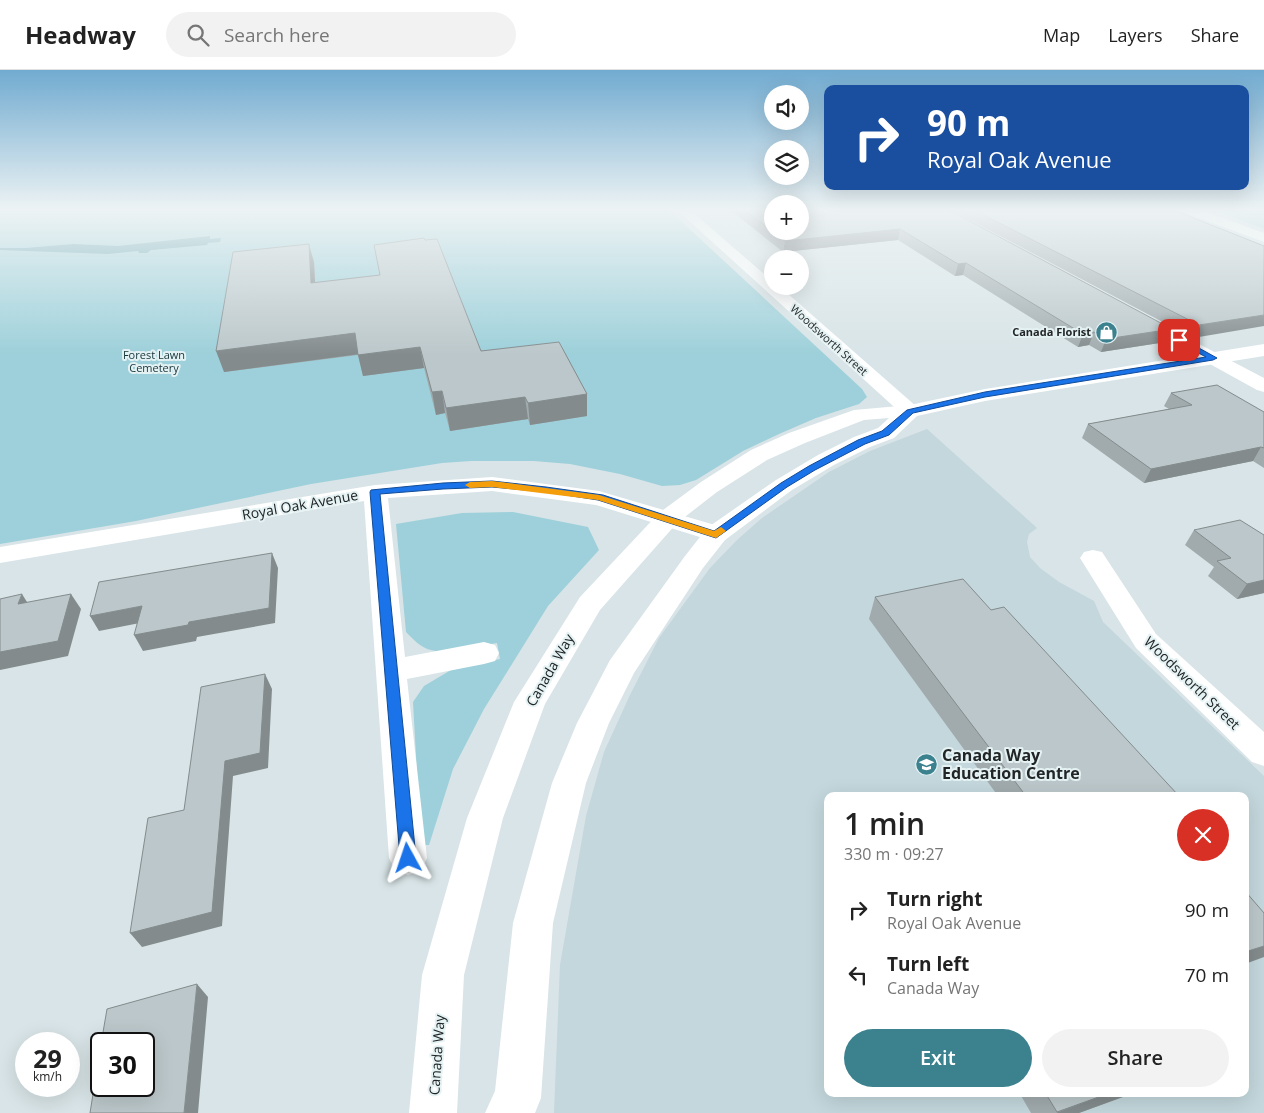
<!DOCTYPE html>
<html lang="en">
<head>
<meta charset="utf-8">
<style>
  :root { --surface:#fff; --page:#f2f2f2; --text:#222; --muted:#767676; --line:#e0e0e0; --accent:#3b818e }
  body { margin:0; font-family:"Open Sans",sans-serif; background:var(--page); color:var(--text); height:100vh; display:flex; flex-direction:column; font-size:19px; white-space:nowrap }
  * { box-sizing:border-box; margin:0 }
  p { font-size:16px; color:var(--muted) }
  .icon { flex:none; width:28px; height:28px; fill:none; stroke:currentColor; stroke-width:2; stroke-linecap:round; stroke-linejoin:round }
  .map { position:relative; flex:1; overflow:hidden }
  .drawer { position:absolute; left:824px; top:722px; width:425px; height:305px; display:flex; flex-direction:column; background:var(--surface); border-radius:10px; box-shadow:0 5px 20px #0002 }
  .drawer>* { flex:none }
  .hud { position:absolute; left:824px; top:15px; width:425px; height:105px; border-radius:10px; box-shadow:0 5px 20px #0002; background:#1a4fa0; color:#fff; overflow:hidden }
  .fabs { position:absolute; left:764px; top:15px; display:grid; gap:10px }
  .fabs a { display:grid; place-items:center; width:45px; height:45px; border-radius:50%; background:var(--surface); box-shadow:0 5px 20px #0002; font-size:25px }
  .speed { position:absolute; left:15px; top:962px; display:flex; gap:10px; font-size:25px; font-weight:700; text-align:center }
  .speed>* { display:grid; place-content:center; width:65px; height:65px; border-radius:50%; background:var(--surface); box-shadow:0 5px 20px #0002; line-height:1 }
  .speed small { font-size:12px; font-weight:400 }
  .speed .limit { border:2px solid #111; border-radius:8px; background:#fff; color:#111 }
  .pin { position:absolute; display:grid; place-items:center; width:42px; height:42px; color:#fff; margin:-21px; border-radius:10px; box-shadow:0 2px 8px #0006 }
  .me { position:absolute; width:55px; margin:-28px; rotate:355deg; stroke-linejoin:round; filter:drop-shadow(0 0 4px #0008) }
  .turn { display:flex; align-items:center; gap:18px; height:105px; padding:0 20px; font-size:22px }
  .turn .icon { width:65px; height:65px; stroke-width:2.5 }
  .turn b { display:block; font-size:35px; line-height:42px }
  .round { display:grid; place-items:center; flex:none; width:52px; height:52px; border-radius:26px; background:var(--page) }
  .overview { display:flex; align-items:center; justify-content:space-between; height:85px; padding:0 20px }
  h1 { font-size:30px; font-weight:600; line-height:38px }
  .primary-button { display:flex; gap:10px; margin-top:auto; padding:10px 20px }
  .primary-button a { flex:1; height:58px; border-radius:30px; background:var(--accent); color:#fff; font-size:20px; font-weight:600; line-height:58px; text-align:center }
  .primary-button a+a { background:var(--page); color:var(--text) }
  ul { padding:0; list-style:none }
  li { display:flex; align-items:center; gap:15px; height:65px; padding:0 20px }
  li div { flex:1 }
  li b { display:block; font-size:19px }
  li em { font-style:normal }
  header { display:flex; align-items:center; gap:30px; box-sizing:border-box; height:70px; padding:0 25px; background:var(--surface); border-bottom:1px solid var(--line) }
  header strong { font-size:24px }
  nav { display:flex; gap:28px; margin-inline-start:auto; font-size:18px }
  .search { width:350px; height:45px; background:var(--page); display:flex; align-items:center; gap:12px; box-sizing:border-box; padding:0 18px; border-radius:28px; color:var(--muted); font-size:19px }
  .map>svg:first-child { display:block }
  .built { fill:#c3d7dc; fill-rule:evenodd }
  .green { fill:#9dd0da }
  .water { fill:#5e9eab }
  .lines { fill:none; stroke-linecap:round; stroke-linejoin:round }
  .minor { fill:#fff; fill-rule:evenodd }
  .major { fill:#fff; fill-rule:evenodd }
  .wall { fill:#a1abae }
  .shaded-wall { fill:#838b8d }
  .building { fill:#bbc7ca; stroke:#838b8d }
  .route { fill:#1a73e8; stroke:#114b97 }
  .slow { fill:#f59e0b }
  .labels { text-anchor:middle; stroke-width:4; stroke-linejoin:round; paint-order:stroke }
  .far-poi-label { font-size:11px; font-weight:bold; fill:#212526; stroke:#e5f2f4; text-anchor:end }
  .far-street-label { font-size:11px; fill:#212526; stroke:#e5f2f4 }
  .far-park-label { font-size:11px; fill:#14343a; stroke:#e5f2f4 }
  .street-label { font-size:14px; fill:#212526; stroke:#e5f2f4 }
  .near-poi-label { font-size:16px; font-weight:bold; fill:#212526; stroke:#e5f2f4; text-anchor:start }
</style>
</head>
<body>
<header>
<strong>Headway</strong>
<div class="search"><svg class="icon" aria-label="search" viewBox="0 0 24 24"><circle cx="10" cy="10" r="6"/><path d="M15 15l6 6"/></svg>Search here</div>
<nav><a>Map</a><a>Layers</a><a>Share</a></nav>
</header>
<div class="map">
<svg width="1264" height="1043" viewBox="0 0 1264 1043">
  <rect width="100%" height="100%" fill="#d8e4e7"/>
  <path class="built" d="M 927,359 L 1037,458 L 1029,464 L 1027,472 L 1030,487 L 1040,498 L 1059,512 L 1094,531 L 1103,552 L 1264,706 L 1264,1043 L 554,1043 L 560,895 L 586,746 L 604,682 L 630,625 L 659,568 L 710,498 L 737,470 L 762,448 L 829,402 L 870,381 ZM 828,726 L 1245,726 L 1245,1024 L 828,1024 Z"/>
  <path class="green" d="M 0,139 L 668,139 L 862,319 L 867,327 L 859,334 L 816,348 L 779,364 L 743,381 L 696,410 L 680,415 L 662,416 L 620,404 L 570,394 L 534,391 L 471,391 L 442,393 L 311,414 L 136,451 L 0,474 Z
    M 1211,139 L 1264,139 L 1264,145 L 1260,146 L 1264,148 L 1264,159 Z
    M 513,442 L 588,457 L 599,480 L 548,536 L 484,639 L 453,699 L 429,775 L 421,775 L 413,632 L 424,616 L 451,600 L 500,589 L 497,573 C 477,576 452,585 431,580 C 421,578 413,569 406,562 L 396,454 L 462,443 Z"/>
  <path class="water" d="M 210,166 L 210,169 L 221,168 L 220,172 L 208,173 L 207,175 L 151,180 L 147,183 L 139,183 L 138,181 L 108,184 L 0,180 L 0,178 L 26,178 L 73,174 L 118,176 Z"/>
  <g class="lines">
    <path class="minor" d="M 676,139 L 689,139 L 772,211 L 772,216 L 779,216 L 917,337 L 920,341 L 917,345 L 910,347 L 903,345 Z
      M 1182,139 L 1199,139 L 1264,163 L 1264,172 L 1183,142 Z
      M 1138,242 L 1264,308 L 1264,322 L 1257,320 L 1132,251 L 1129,247 L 1132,243 Z
      M 492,407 L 599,421 L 725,458 L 729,464 L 725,470 L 716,472 L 596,435 L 492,421 L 388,428 L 405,587 L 484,572 L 495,575 L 499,583 L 495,591 L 484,594 L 407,609 L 427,788 L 421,800 L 408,805 L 395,800 L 389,788 L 364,431 L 0,493 L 0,477 L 375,415 Z
      M 1093,480 L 1102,482 L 1156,564 L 1264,662 L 1264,696 L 1252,692 L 1136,578 L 1080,488 L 1084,482 Z"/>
    <path class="major" d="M 1264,274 L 1264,286 L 985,331 L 917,346 L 894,368 L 870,377 L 834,395 L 792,420 L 725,470 L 703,498 L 634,603 L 609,653 L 586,713 L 553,853 L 541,1028 L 535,1043 L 485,1043 L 495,1021 L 513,853 L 552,713 L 577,653 L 610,590 L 685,486 L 707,458 L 776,410 L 818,385 L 854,367 L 878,358 L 889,348 L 864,350 L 805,373 L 767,390 L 717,422 L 677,453 L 600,540 L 545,634 L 503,748 L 464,905 L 457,1043 L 409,1043 L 422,905 L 467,748 L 514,632 L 580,527 L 659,443 L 701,412 L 751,380 L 789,363 L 854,340 L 910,335 L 985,319 Z"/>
  </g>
  <path class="wall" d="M 729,139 L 947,139 L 1172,259 L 1166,272 L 1101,282 L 1089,275 L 1078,277 L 963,205 L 955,206 L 898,170 L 783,182 Z
    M 949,139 L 1171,139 L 1264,176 L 1193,268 Z
    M 314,192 L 315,212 L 587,324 L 587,346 L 530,355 L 528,349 L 450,361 L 445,343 L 436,345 L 424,298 L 363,306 L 358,285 L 224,302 Z
    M 1171,323 L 1264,342 L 1264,398 L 1253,391 L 1144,413 L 1082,368 L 1088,354 L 1169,339 L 1164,336 Z
    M 1194,460 L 1264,465 L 1264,523 L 1237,529 L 1208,506 L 1214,497 L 1185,475 Z
    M 875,527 L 991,540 L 1179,726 L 998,726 L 869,549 Z
    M 1020,1024 L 1131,1024 L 1079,1043 L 1031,1043 Z"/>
  <path class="shaded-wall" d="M 900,159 L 898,170 L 783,182 L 785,171 Z
    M 309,174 L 314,192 L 316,232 L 311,213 Z
    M 966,193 L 963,205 L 955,206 L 958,194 Z
    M 1264,245 L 1264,256 L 1193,268 L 1199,255 Z
    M 1172,259 L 1166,272 L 1101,282 L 1106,269 Z
    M 1094,262 L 1089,275 L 1078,277 L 1083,264 Z
    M 355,263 L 360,284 L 224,302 L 216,281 Z
    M 420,277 L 424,298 L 363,306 L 358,285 Z
    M 442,321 L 445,343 L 436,345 L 432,322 Z
    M 587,324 L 587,346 L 530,355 L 528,333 Z
    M 525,327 L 528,349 L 450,361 L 446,338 Z
    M 1261,377 L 1253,391 L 1144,413 L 1151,399 Z
    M 272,483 L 278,498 L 275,553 L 197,567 L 196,571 L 143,581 L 134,565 L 189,552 Z
    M 1264,510 L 1264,523 L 1237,529 L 1247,514 Z
    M 22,524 L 32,540 L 18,534 Z
    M 71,524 L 81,539 L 68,586 L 0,600 L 0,582 Z
    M 142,536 L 150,551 L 99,561 L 90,546 Z
    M 265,604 L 272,619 L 268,698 L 233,706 L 222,856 L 142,877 L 130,863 Z
    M 1264,876 L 1264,887 L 1245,894 L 1245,882 Z
    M 197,914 L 208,927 L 198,1043 L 184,1043 Z
    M 1107,1024 L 1131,1024 L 1079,1043 L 1056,1043 Z"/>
  <path class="building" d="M 743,139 L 772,139 L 772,161 L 800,161 L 800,139 L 947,139 L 1172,259 L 1106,269 L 1094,262 L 1083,264 L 966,193 L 958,194 L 900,159 L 785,171 Z
    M 972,139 L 1171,139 L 1264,176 L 1264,245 L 1199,255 Z
    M 424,168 L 425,170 L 437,169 L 481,281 L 559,272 L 587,324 L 528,333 L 525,327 L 446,338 L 442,321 L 432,322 L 420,277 L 358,285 L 355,263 L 216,281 L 233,182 L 309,174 L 311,213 L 380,205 L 374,175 Z
    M 1217,315 L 1264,342 L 1264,378 L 1261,377 L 1151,399 L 1088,354 L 1192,335 L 1171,323 Z
    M 1240,450 L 1264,465 L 1264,510 L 1247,514 L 1217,491 L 1231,488 L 1194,460 Z
    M 272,483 L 269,538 L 189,552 L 188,555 L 134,565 L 142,536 L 90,546 L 99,512 Z
    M 963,509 L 991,540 L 1004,537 L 1179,726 L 1026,726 L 875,527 Z
    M 22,524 L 18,534 L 71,524 L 58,571 L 0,582 L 0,529 Z
    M 265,604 L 260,683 L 225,691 L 212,842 L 130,863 L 148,748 L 184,740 L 201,617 Z
    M 1245,821 L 1264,843 L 1264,876 L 1245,882 Z
    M 197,914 L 184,1043 L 90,1043 L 101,974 L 101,1016 L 144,1016 L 144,974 L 101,974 L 107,939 Z
    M 1046,1024 L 1107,1024 L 1057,1042 Z"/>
  <linearGradient id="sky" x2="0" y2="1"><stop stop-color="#71abd0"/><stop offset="0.49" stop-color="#edf3f4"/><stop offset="1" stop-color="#edf3f4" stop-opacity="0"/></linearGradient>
  <rect width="1264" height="285" fill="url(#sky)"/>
  <path class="route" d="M 1179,267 L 1217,288 L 1213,290 L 985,327 L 913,343 L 889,365 L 865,374 L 815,400 L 787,417 L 716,468 L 598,430 L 546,422 L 492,417 L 443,419 L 380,424 L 416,788 L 414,793 L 408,795 L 403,793 L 400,788 L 370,422 L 371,420 L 443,413 L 492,411 L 546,417 L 603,425 L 714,461 L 781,413 L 809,396 L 858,370 L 882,361 L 907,340 L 985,322 L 1206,287 L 1176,271 L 1176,268 Z"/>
  <path class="slow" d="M 492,411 L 599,425 L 714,461 L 721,457 L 726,461 L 716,468 L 598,430 L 492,417 L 470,418 L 465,415 L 470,412 Z"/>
  <defs>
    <symbol id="shop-disc" viewBox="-11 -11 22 22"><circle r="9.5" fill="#3b818e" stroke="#e5f2f4"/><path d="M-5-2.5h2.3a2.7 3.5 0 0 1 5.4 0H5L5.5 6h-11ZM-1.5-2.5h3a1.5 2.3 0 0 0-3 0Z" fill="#fff"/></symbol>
    <symbol id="school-disc" viewBox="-11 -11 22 22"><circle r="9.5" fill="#3b818e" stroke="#e5f2f4"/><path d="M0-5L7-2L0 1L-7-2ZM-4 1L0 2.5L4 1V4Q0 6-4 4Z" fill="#fff"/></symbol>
  </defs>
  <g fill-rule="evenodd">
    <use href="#shop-disc" x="1094" y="250" width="25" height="25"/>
    <use href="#school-disc" x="914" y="682" width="25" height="25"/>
  </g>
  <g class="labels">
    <g class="far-poi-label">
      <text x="1091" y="266">Canada Florist</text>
    </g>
    <g class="far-street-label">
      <text transform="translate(829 270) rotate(42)" y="4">Woodsworth Street</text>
    </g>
    <g class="far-park-label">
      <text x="154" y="289">Forest Lawn<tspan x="154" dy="13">Cemetery</tspan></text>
    </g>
    <g class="street-label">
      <text transform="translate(300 435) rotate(-10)" y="5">Royal Oak Avenue</text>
      <text transform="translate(550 600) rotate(-60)" y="5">Canada Way</text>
      <text transform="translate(1192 613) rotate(44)" y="5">Woodsworth Street</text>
      <text transform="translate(437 985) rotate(-86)" y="5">Canada Way</text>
    </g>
    <g class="near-poi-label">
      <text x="942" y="691">Canada Way<tspan x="942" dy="18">Education Centre</tspan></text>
    </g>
  </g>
</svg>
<div class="fabs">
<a><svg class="icon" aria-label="sound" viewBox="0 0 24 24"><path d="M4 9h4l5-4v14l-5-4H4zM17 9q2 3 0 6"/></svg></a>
<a><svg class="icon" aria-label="layers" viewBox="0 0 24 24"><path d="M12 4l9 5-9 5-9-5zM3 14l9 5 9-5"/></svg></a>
<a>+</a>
<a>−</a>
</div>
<div class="speed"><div>29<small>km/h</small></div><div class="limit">30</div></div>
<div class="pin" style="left:1179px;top:270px;background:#d93025"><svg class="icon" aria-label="arrive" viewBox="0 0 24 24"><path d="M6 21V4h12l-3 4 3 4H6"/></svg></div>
<svg class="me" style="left:408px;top:788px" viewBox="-20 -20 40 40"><path d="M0-17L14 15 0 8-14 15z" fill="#1a73e8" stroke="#fff" stroke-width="4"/></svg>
<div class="hud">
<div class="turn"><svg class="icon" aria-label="right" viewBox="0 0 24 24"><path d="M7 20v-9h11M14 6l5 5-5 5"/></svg><div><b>90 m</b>Royal Oak Avenue</div></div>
</div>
<section class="drawer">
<div class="overview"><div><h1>1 min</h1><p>330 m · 09:27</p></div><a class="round" style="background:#d93025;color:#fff"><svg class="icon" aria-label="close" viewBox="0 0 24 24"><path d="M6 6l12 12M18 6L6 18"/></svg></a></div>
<ul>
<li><svg class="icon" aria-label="right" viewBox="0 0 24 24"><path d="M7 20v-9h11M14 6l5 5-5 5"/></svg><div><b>Turn right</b><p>Royal Oak Avenue</p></div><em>90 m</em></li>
<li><svg class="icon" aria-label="left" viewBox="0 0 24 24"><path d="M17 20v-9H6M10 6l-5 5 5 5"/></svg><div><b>Turn left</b><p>Canada Way</p></div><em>70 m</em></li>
</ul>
<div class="primary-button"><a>Exit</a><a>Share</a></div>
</section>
</div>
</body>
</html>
